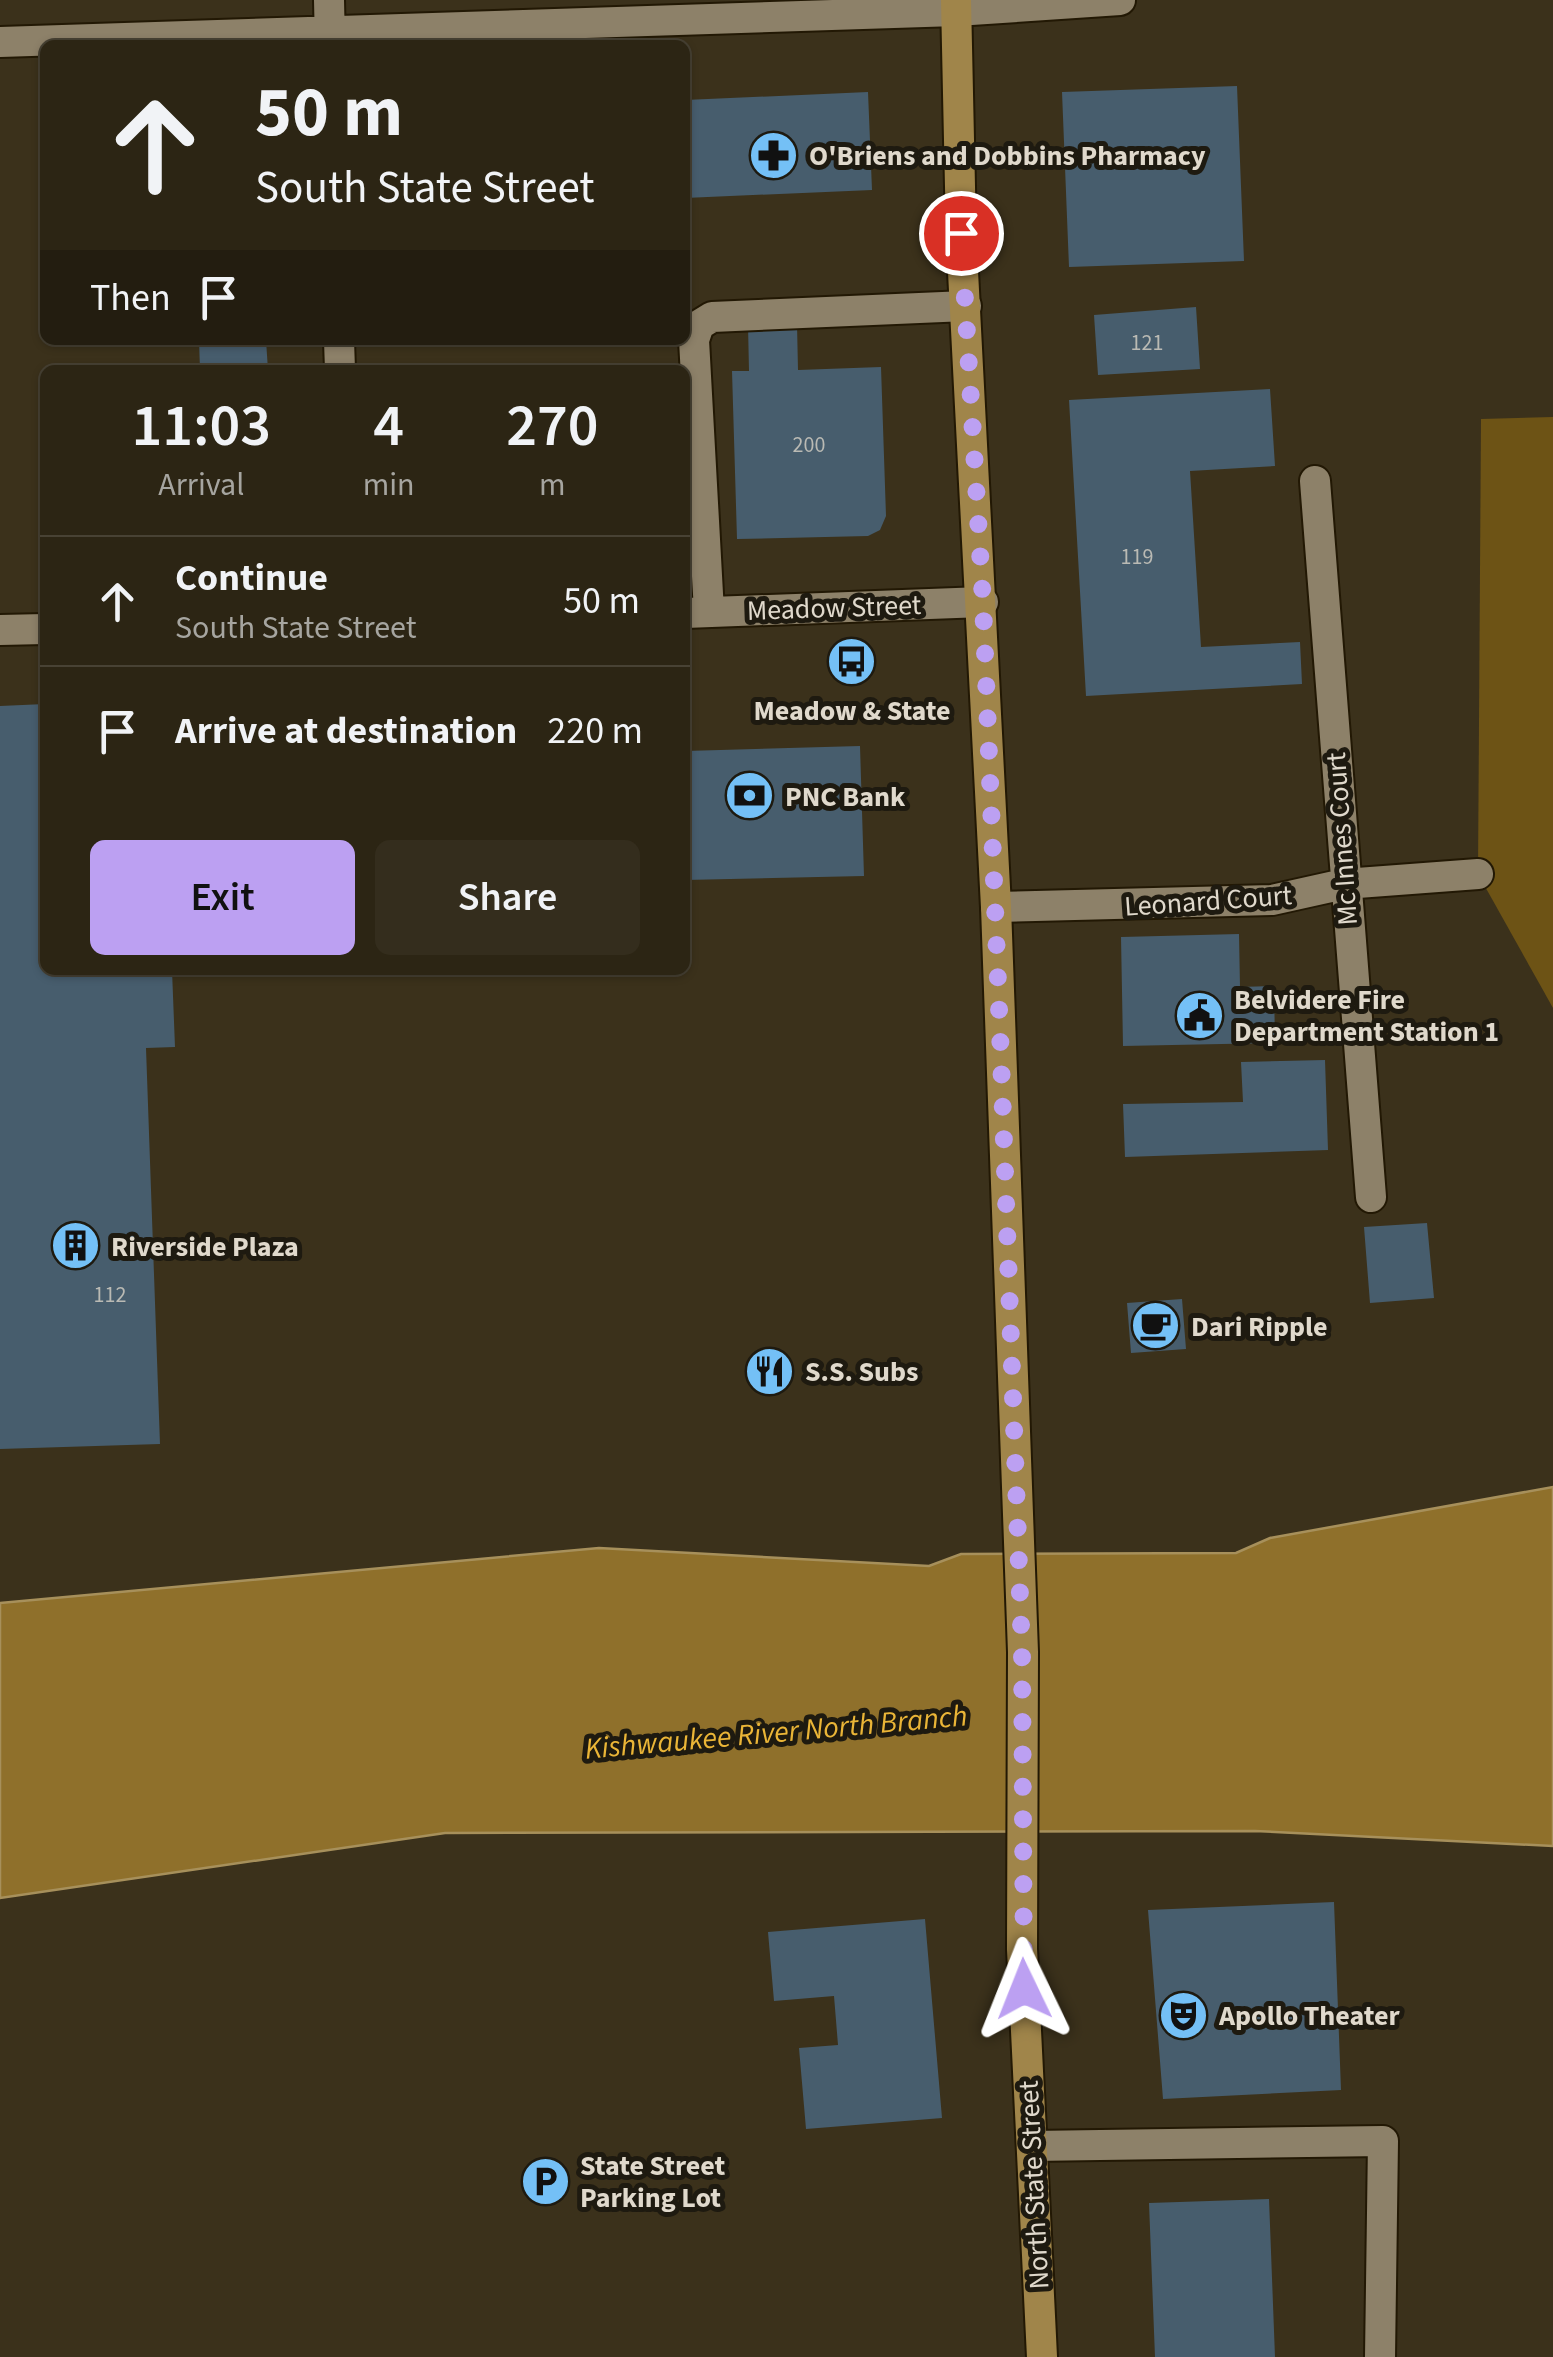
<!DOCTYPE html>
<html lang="en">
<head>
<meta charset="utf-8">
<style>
  :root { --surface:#2c2514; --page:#342d1d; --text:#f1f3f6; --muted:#a6a5a0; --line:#484234; --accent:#bca0f2 }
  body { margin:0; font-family:"Source Sans 3",sans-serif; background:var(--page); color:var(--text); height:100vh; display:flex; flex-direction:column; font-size:38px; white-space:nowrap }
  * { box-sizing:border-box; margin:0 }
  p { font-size:32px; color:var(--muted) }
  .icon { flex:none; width:55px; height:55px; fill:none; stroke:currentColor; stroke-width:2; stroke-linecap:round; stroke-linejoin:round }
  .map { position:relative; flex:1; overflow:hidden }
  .details { position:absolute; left:40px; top:365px; width:650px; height:610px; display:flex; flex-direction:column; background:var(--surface); border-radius:15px; box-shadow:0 2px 8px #0004,0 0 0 2px var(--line) }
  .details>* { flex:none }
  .top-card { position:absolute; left:40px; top:40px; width:650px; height:305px; border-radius:15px; box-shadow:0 2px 8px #0004,0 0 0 2px var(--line); background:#2c2514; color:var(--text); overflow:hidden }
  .pin { position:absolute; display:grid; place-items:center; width:85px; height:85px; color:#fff; margin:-42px; border:5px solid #fff; border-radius:50%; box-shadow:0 2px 10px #0007 }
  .me { position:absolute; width:110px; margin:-55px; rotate:358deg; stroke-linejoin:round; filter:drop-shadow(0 0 8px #0008) }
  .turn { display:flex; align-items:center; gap:35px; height:210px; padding:0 50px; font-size:45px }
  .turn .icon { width:130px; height:130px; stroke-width:2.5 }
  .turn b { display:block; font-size:70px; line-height:85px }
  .then { display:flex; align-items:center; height:95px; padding:0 50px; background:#0003; gap:20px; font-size:38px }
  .eta { display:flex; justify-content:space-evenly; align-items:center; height:170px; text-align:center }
  .eta b { font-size:60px; font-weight:600; line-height:70px }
  .primary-button { display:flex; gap:20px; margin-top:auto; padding:20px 50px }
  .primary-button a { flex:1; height:115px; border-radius:15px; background:var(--accent); color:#111; font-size:40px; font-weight:600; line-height:115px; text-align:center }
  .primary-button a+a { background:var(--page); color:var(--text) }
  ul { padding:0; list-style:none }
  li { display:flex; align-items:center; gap:30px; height:130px; padding:0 50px; border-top:2px solid var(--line) }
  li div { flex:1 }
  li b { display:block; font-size:38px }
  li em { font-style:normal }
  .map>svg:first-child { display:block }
  .green { fill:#6d5315 }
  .water { fill:#8f702b; stroke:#a7905b; stroke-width:2.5 }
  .building { fill:#475d6d }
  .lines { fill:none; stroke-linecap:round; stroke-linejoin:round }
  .minor-casing { stroke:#221804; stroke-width:34 }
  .major-casing { stroke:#221804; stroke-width:34 }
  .minor { stroke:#8d8169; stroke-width:30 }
  .major { stroke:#a0854a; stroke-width:30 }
  .route { stroke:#bca0f2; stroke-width:18; stroke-dasharray:0 32.4 }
  .labels { text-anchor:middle; stroke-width:10; stroke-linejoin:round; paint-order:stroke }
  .number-label { font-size:22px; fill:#babab4 }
  .poi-label { font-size:28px; font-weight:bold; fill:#e0d9cc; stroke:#1e1a10; text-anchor:start }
  .street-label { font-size:28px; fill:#e0d9cc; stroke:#1e1a10 }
  .water-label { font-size:30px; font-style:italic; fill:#eab537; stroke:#1e1a10 }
</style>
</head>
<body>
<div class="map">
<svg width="1553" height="2357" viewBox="0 0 1553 2357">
  <rect width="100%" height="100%" fill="#3b311b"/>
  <path class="green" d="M 1553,417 L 1553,1008 L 1478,874 L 1481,419 Z"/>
  <path class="water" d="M 1553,1487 L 1553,1846 L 1255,1831 L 445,1833 L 0,1898 L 0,1603 L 599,1548 L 929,1566 L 961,1554 L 1236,1553 L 1270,1538 Z"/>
  <path class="building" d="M 1237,86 L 1244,261 L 1069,267 L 1062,92 Z
    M 868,92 L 872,190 L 685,198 L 685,100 Z
    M 1196,307 L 1200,369 L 1098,375 L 1094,315 Z
    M 797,324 L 798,370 L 881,367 L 886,516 L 880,530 L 868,536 L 737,539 L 732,371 L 749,371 L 748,325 Z
    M 199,340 L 266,340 L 268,370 L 200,370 Z
    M 1270,389 L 1275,466 L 1190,471 L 1201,647 L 1300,642 L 1302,684 L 1086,696 L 1069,400 Z
    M 45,704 L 45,970 L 172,970 L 175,1047 L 146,1048 L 160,1444 L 0,1449 L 0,706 Z
    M 860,746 L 864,876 L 685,880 L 685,751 Z
    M 1239,934 L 1240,987 L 1274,986 L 1275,1043 L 1123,1046 L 1121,937 Z
    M 1325,1060 L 1328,1150 L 1125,1157 L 1123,1104 L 1243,1102 L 1241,1062 Z
    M 1427,1223 L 1434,1298 L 1370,1303 L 1364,1227 Z
    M 1182,1299 L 1186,1349 L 1131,1353 L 1127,1303 Z
    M 1334,1902 L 1341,2090 L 1163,2099 L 1148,1910 Z
    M 925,1919 L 942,2118 L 806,2129 L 799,2048 L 838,2045 L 834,1996 L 774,2001 L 768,1932 Z
    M 1269,2199 L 1275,2357 L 1155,2357 L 1149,2203 Z"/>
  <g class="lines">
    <defs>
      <path id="minor" d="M 329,0 L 330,45
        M 0,42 L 956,11 L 1120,0
        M 339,340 L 340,370
        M 1315,481 L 1371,1197
        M 709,612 L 694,340 L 699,325 L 712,317 L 966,306
        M 685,613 L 983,602
        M 0,630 L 45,629
        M 996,907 L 1272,900 L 1344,884 L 1478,874
        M 1032,2146 L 1383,2141 L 1380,2357"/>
      <path id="major" d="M 956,0 L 961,233 L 996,907 L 1023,1652 L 1022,1949 L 1042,2357"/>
    </defs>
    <use href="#minor" class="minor-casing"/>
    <use href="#major" class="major-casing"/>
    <use href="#minor" class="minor"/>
    <use href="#major" class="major"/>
  </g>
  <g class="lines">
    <path class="route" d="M 961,233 L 983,602 L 1001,1058 L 1022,1652 L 1024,1989"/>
  </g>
  <defs>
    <symbol id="pharmacy-disc" viewBox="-11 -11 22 22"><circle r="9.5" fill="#74c0f6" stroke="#1e1a10"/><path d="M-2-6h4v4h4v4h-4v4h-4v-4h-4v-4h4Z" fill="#111"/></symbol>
    <symbol id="bus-disc" viewBox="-11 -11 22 22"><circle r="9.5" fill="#74c0f6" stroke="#1e1a10"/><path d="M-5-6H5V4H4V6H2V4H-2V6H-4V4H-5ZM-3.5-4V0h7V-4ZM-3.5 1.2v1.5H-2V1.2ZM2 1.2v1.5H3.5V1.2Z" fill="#111"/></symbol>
    <symbol id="bank-disc" viewBox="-11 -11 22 22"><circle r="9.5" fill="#74c0f6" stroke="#1e1a10"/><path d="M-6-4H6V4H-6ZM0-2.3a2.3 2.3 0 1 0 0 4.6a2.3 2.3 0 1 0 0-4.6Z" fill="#111"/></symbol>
    <symbol id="civic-disc" viewBox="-11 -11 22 22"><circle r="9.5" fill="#74c0f6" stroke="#1e1a10"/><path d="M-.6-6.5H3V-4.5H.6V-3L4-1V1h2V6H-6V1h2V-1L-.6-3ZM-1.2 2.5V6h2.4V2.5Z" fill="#111"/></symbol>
    <symbol id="building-disc" viewBox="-11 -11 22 22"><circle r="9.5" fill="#74c0f6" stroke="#1e1a10"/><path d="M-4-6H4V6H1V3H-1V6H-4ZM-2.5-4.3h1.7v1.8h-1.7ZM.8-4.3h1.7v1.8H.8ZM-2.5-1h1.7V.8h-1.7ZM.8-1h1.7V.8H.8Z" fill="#111"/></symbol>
    <symbol id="cafe-disc" viewBox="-11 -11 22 22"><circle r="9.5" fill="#74c0f6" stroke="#1e1a10"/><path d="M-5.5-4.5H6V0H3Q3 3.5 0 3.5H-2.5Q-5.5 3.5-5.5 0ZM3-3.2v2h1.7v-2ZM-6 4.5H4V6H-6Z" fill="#111"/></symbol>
    <symbol id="restaurant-disc" viewBox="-11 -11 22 22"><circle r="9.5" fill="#74c0f6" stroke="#1e1a10"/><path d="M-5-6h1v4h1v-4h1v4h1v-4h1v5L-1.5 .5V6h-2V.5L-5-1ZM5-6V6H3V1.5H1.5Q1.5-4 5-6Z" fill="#111"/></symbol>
    <symbol id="theatre-disc" viewBox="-11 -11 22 22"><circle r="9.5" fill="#74c0f6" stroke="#1e1a10"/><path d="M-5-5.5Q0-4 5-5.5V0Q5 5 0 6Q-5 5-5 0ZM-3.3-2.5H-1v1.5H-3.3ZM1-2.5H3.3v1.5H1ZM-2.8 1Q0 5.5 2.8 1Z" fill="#111"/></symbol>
    <symbol id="parking-disc" viewBox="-11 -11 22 22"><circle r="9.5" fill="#74c0f6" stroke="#1e1a10"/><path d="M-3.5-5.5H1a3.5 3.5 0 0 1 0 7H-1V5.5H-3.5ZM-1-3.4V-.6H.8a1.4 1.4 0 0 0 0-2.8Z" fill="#111"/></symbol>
  </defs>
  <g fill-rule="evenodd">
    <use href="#pharmacy-disc" x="746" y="128" width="55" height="55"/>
    <use href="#bus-disc" x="824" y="634" width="55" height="55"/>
    <use href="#bank-disc" x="722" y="768" width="55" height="55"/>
    <use href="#civic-disc" x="1172" y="988" width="55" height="55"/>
    <use href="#building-disc" x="48" y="1218" width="55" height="55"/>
    <use href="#cafe-disc" x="1128" y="1298" width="55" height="55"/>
    <use href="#restaurant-disc" x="742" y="1344" width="55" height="55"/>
    <use href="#theatre-disc" x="1156" y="1988" width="55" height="55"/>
    <use href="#parking-disc" x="518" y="2154" width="55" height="55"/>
  </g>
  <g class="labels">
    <g class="number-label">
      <text x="1147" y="350">121</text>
      <text x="809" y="452">200</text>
      <text x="1137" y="564">119</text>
      <text x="110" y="1302">112</text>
    </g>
    <g class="poi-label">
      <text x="809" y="165">O'Briens and Dobbins Pharmacy</text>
      <text x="852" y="720" text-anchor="middle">Meadow &amp; State</text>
      <text x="785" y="806">PNC Bank</text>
      <text x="1234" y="1009">Belvidere Fire<tspan x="1234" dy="32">Department Station 1</tspan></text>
      <text x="111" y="1256">Riverside Plaza</text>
      <text x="1191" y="1336">Dari Ripple</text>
      <text x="805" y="1381">S.S. Subs</text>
      <text x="1219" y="2025">Apollo Theater</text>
      <text x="580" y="2175">State Street<tspan x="580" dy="32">Parking Lot</tspan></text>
    </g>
    <g class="street-label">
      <text transform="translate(834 607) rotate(-2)" y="10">Meadow Street</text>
      <text transform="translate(1341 839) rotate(-94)" y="10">Mc Innes Court</text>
      <text transform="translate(1208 900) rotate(-4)" y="10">Leonard Court</text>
      <text transform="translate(1033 2185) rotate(-93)" y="10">North State Street</text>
    </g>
    <g class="water-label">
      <text transform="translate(776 1732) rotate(-5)" y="10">Kishwaukee River North Branch</text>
    </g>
  </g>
</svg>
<div class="pin" style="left:961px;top:233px;background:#d93025"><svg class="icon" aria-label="arrive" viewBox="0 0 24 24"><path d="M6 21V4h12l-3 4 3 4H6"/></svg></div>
<svg class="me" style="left:1024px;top:1989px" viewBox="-20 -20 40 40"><path d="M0-17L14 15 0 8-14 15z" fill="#bca0f2" stroke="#fff" stroke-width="4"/></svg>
<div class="top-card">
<div class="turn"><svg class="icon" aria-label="ahead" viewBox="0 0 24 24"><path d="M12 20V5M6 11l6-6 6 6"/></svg><div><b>50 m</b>South State Street</div></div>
<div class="then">Then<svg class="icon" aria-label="arrive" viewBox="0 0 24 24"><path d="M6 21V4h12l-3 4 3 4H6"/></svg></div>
</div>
<section class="details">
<div class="eta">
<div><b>11:03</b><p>Arrival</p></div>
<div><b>4</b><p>min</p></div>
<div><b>270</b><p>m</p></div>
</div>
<ul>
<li><svg class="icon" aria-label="ahead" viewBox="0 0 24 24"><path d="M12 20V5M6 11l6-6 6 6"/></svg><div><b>Continue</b><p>South State Street</p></div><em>50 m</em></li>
<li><svg class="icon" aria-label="arrive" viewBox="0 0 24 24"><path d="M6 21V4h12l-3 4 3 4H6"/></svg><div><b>Arrive at destination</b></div><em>220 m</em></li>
</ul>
<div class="primary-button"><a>Exit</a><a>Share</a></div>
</section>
</div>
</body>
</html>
